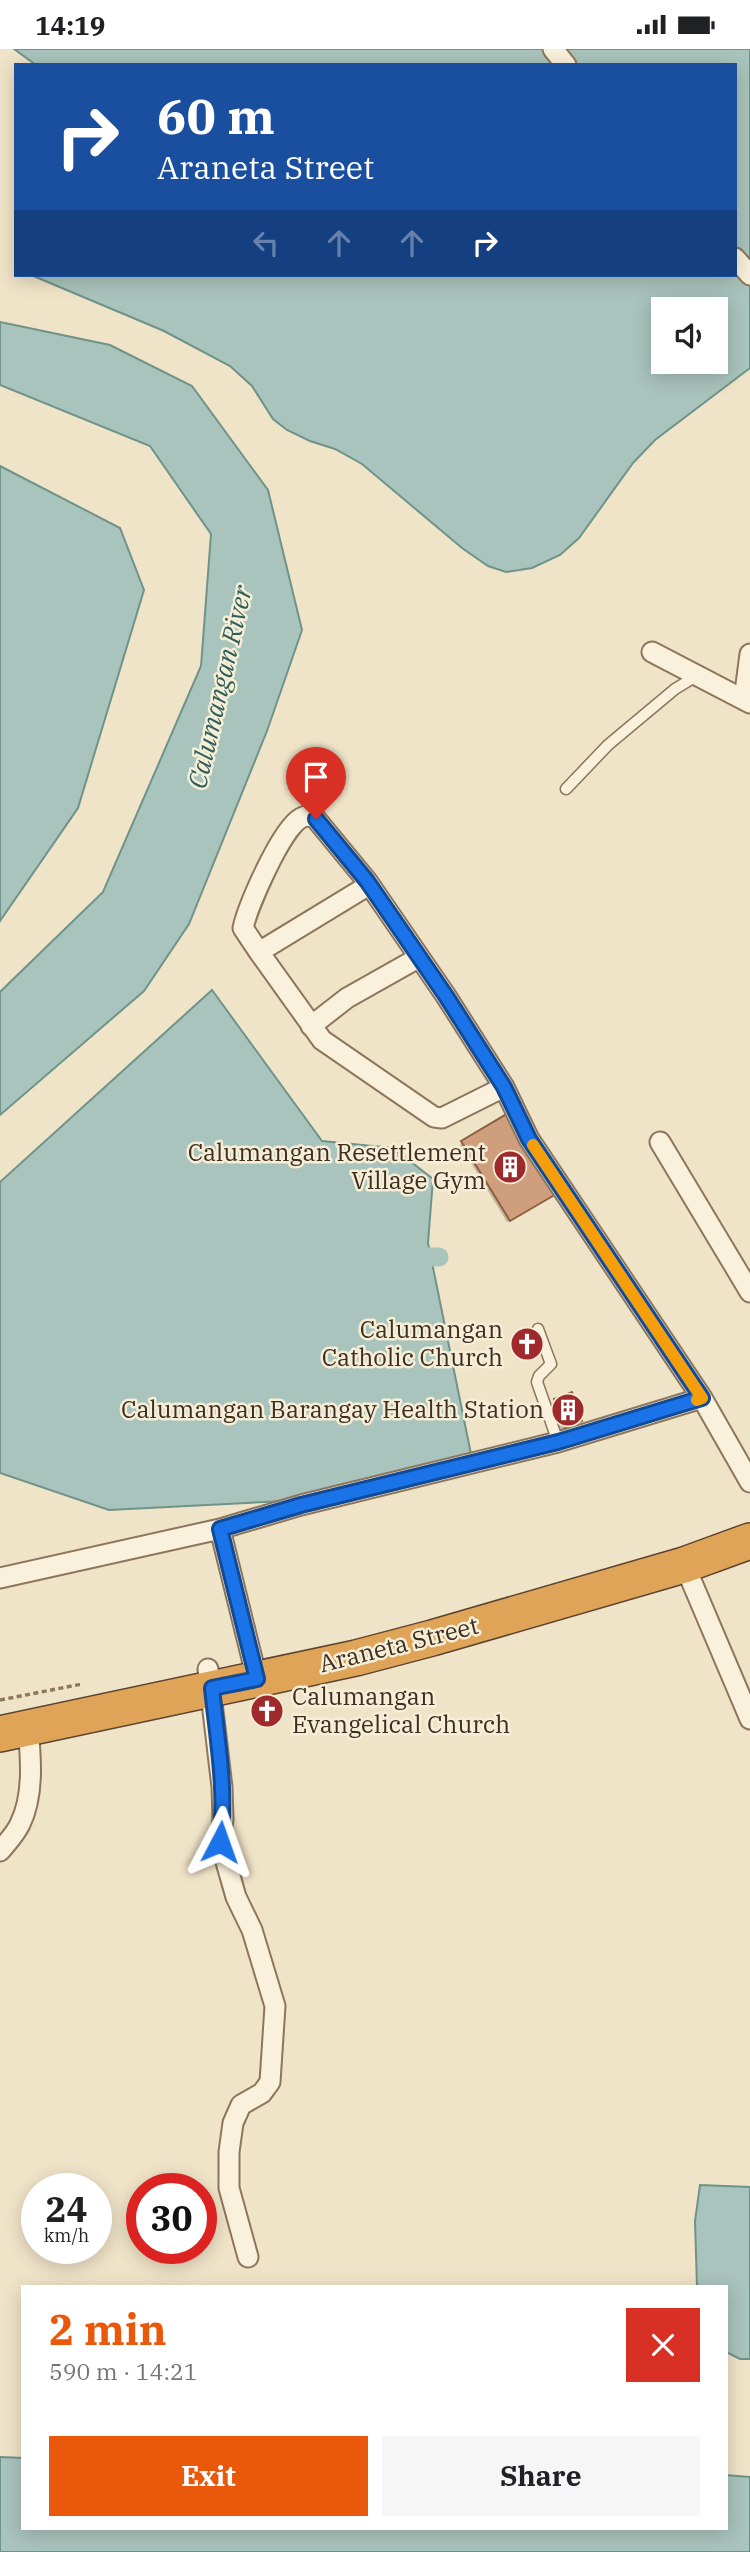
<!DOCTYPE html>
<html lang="en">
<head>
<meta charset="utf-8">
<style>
  :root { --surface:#fff; --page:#f6f6f6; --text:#202124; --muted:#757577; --accent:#ea580c }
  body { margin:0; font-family:"IBM Plex Serif",serif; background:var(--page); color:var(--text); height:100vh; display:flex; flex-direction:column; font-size:26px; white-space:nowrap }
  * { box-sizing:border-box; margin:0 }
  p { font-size:23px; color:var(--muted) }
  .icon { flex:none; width:38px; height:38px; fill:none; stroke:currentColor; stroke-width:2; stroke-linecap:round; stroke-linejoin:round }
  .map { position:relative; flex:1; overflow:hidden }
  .panel { position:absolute; left:21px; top:2236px; width:707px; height:245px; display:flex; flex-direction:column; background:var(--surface); border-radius:0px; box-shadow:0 4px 18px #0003 }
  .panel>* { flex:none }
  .top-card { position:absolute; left:14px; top:14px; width:723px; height:214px; border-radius:0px; box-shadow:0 4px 18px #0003; background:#1a4fa0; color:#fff; overflow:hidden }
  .tools { position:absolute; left:651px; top:248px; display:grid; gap:14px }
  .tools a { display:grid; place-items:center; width:77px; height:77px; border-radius:0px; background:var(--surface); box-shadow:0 4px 18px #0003; font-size:35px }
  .speed { position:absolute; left:21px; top:2124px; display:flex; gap:14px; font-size:35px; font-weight:700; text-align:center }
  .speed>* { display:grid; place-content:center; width:91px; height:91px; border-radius:50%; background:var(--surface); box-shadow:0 4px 18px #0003; line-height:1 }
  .speed small { font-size:18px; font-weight:400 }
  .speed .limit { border:10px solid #d22; background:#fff; color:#111 }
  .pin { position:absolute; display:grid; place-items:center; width:60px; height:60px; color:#fff; margin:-72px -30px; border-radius:50% 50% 50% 0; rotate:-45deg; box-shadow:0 0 7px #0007 }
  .pin .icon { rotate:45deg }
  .me { position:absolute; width:77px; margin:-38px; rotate:4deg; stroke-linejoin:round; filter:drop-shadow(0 0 5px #0008) }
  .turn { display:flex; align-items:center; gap:24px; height:147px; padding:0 28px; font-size:32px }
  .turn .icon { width:91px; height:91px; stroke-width:2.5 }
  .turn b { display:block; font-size:49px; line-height:60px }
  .lanes { display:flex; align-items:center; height:66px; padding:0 28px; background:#0003; justify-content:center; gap:35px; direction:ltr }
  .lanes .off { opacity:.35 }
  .round { display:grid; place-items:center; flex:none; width:74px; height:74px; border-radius:0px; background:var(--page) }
  .head { display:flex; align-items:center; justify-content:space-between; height:119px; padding:0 28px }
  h1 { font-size:42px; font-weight:700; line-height:52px; color:var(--accent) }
  .action { display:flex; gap:14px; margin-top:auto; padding:14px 28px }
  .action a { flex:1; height:80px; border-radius:0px; background:var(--accent); color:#fff; font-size:28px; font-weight:700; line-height:80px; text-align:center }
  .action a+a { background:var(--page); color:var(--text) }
  .status { display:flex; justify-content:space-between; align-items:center; height:49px; padding:0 35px; background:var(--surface); direction:ltr }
  .status svg { height:19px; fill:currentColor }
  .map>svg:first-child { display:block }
  .water { fill:#a9c4bc; stroke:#6f938a; stroke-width:2; fill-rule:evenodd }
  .shadow { fill:#0003 }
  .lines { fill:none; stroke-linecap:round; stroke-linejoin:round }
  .canal { stroke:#a9c4bc; stroke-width:19 }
  .building { fill:#cf9f7d; stroke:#8d5f41; stroke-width:2 }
  .lane-casing { stroke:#8d765c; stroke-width:13 }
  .street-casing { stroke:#8d765c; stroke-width:23 }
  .highway-casing { stroke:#5b4430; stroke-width:38 }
  .path { stroke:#8d765c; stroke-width:3.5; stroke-dasharray:5 3.5; stroke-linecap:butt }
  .lane { stroke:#faf1dc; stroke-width:10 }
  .street { stroke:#faf1dc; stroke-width:19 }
  .highway { stroke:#e0a458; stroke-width:35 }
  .route-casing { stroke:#114b97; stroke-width:18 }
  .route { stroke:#1a73e8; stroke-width:12 }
  .slow { stroke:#f59e0b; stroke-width:12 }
  .labels { text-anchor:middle; stroke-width:5; stroke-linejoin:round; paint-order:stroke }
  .poi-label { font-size:24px; fill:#3d2e20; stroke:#f7eed8; text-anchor:end }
  .street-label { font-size:24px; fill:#3d2e20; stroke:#f7eed8 }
  .water-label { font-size:26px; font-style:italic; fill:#2f5d5a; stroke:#f7eed8 }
</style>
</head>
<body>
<div class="status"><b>14:19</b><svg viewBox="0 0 49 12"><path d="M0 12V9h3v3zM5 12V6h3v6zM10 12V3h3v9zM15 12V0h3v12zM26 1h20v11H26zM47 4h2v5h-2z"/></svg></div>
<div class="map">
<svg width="750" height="2503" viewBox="0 0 750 2503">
  <rect width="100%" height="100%" fill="#f0e4c8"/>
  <path class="water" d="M 14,0 L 750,0 L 750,319 L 655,391 L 633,414 L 579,489 L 560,506 L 532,519 L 506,523 L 488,517 L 462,499 L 362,415 L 335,400 L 310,392 L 287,381 L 273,370 L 252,337 L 230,317 L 164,282 L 31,226 L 735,226 L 735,16 L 36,16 ZM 663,261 L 716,261 L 716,313 L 663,313 Z
    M 0,273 L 110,296 L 192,337 L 268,441 L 302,581 L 267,682 L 189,875 L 144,942 L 0,1066 L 0,943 L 103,843 L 201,617 L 211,485 L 150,397 L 0,336 Z
    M 0,417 L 120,479 L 144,541 L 78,759 L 0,872 Z
    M 212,941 L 322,1092 L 393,1099 L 433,1130 L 428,1194 L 471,1405 L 285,1452 L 109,1461 L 0,1424 L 0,1133 Z
    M 700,2136 L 750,2138 L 750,2310 L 740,2310 L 726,2303 L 726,2238 L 697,2238 L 695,2172 Z
    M 0,2408 L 23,2409 L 23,2480 L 726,2480 L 726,2426 L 750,2428 L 750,2503 L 0,2503 Z"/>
  <path class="shadow" d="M 462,1094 L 554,1145 L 507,1173 L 460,1096 Z
    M 555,1351 L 580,1371 L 570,1382 L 554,1387 L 545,1362 Z"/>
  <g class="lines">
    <path class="canal" d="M 405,1208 L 439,1208"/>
  </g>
  <path class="building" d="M 510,1063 L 558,1144 L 510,1172 L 461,1092 Z
    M 572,1343 L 582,1372 L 565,1378 L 554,1350 Z"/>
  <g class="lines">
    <defs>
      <path id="lane" d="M 566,740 L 608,696 L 675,640 L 698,626
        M 538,1280 L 551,1315 L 539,1327 L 537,1333 L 558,1393"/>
      <path id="street" d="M 553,0 L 566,16
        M 735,209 L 750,226
        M 652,603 L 750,654
        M 744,651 L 750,605
        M 369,836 L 259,903 L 243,879 C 248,857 281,780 301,769 C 306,766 311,767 316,770 L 367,832 L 446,947 L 504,1038 L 529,1090 L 702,1349 L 750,1433
        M 259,903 L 322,991 L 434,1068 L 442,1069 L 504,1038
        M 311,977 L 347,949 L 418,909
        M 660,1093 L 750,1243
        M 220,1480 L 257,1630
        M 682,1510 L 750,1670
        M 0,1529 L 220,1480 L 301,1456 L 558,1393 L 702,1349
        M 208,1620 L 222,1738 L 223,1770 L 220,1792 L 236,1848 L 252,1881 L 275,1957 L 270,2033 L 262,2044 L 241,2056 L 233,2074 L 229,2103 L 229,2139 L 248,2208
        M 0,1802 C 7,1794 16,1784 20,1775 C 34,1747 31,1709 28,1679"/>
      <path id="highway" d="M 0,1685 L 356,1609 L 432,1589 L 684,1516 L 750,1492"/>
    </defs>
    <use href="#lane" class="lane-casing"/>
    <use href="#street" class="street-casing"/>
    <use href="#highway" class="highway-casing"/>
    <path class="path" d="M 0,1651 L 82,1635"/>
    <use href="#lane" class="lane"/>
    <use href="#street" class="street"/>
    <use href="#highway" class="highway"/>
  </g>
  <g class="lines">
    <defs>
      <path id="route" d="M 220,1793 C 227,1742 217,1689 212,1639 L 257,1630 L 220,1480 L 301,1456 L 558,1393 L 702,1349 L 529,1090 L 504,1038 L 446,947 L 367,832 L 316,770"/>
    </defs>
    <use href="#route" class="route-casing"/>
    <use href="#route" class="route"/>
    <path class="slow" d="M 533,1096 L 702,1349 L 697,1351"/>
  </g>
  <defs>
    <symbol id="building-disc" viewBox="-11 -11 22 22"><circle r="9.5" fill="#9e2a2b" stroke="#f7eed8"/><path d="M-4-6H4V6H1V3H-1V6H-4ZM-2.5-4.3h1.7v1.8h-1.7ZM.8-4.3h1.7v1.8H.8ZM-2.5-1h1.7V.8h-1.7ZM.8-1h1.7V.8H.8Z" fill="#fff"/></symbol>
    <symbol id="church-disc" viewBox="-11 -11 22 22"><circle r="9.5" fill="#9e2a2b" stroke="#f7eed8"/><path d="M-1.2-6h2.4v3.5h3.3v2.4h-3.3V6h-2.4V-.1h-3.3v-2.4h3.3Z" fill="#fff"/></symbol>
  </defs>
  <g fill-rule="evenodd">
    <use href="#building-disc" x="491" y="1099" width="38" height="38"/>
    <use href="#church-disc" x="508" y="1276" width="38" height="38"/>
    <use href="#building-disc" x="549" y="1342" width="38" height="38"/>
    <use href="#church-disc" x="248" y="1643" width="38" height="38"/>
  </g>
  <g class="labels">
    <g class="poi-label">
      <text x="486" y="1112">Calumangan Resettlement<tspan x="486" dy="28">Village Gym</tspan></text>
      <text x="503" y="1289">Calumangan<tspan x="503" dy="28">Catholic Church</tspan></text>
      <text x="544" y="1369">Calumangan Barangay Health Station</text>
      <text x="292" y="1656" text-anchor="start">Calumangan<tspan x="292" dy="28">Evangelical Church</tspan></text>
    </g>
    <g class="street-label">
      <text transform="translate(399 1596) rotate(-14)" y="8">Araneta Street</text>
    </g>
    <g class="water-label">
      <text transform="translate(220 638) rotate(-77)" y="9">Calumangan River</text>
    </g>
  </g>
</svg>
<div class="tools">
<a><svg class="icon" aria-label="sound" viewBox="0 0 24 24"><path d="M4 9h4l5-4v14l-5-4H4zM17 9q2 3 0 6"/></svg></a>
</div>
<div class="speed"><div>24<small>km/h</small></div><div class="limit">30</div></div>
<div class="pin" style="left:316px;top:770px;background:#d93025"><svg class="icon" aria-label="arrive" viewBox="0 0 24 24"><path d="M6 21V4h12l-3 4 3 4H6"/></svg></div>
<svg class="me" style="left:220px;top:1793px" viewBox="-20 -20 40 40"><path d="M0-17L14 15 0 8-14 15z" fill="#1a73e8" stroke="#fff" stroke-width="4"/></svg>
<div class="top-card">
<div class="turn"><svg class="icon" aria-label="right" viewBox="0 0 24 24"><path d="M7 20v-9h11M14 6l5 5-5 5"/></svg><div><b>60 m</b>Araneta Street</div></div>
<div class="lanes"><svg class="icon off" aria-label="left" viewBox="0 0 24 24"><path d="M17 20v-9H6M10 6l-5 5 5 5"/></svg><svg class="icon off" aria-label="ahead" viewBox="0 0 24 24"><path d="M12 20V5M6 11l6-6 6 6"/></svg><svg class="icon off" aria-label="ahead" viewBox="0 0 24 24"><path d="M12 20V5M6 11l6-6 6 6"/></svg><svg class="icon" aria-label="right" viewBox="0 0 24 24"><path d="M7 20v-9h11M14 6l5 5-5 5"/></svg></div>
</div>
<section class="panel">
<div class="head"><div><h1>2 min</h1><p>590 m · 14:21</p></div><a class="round" style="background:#d93025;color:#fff"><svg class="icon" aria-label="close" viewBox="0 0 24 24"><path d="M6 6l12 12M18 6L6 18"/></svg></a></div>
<div class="action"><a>Exit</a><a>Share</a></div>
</section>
</div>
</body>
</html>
